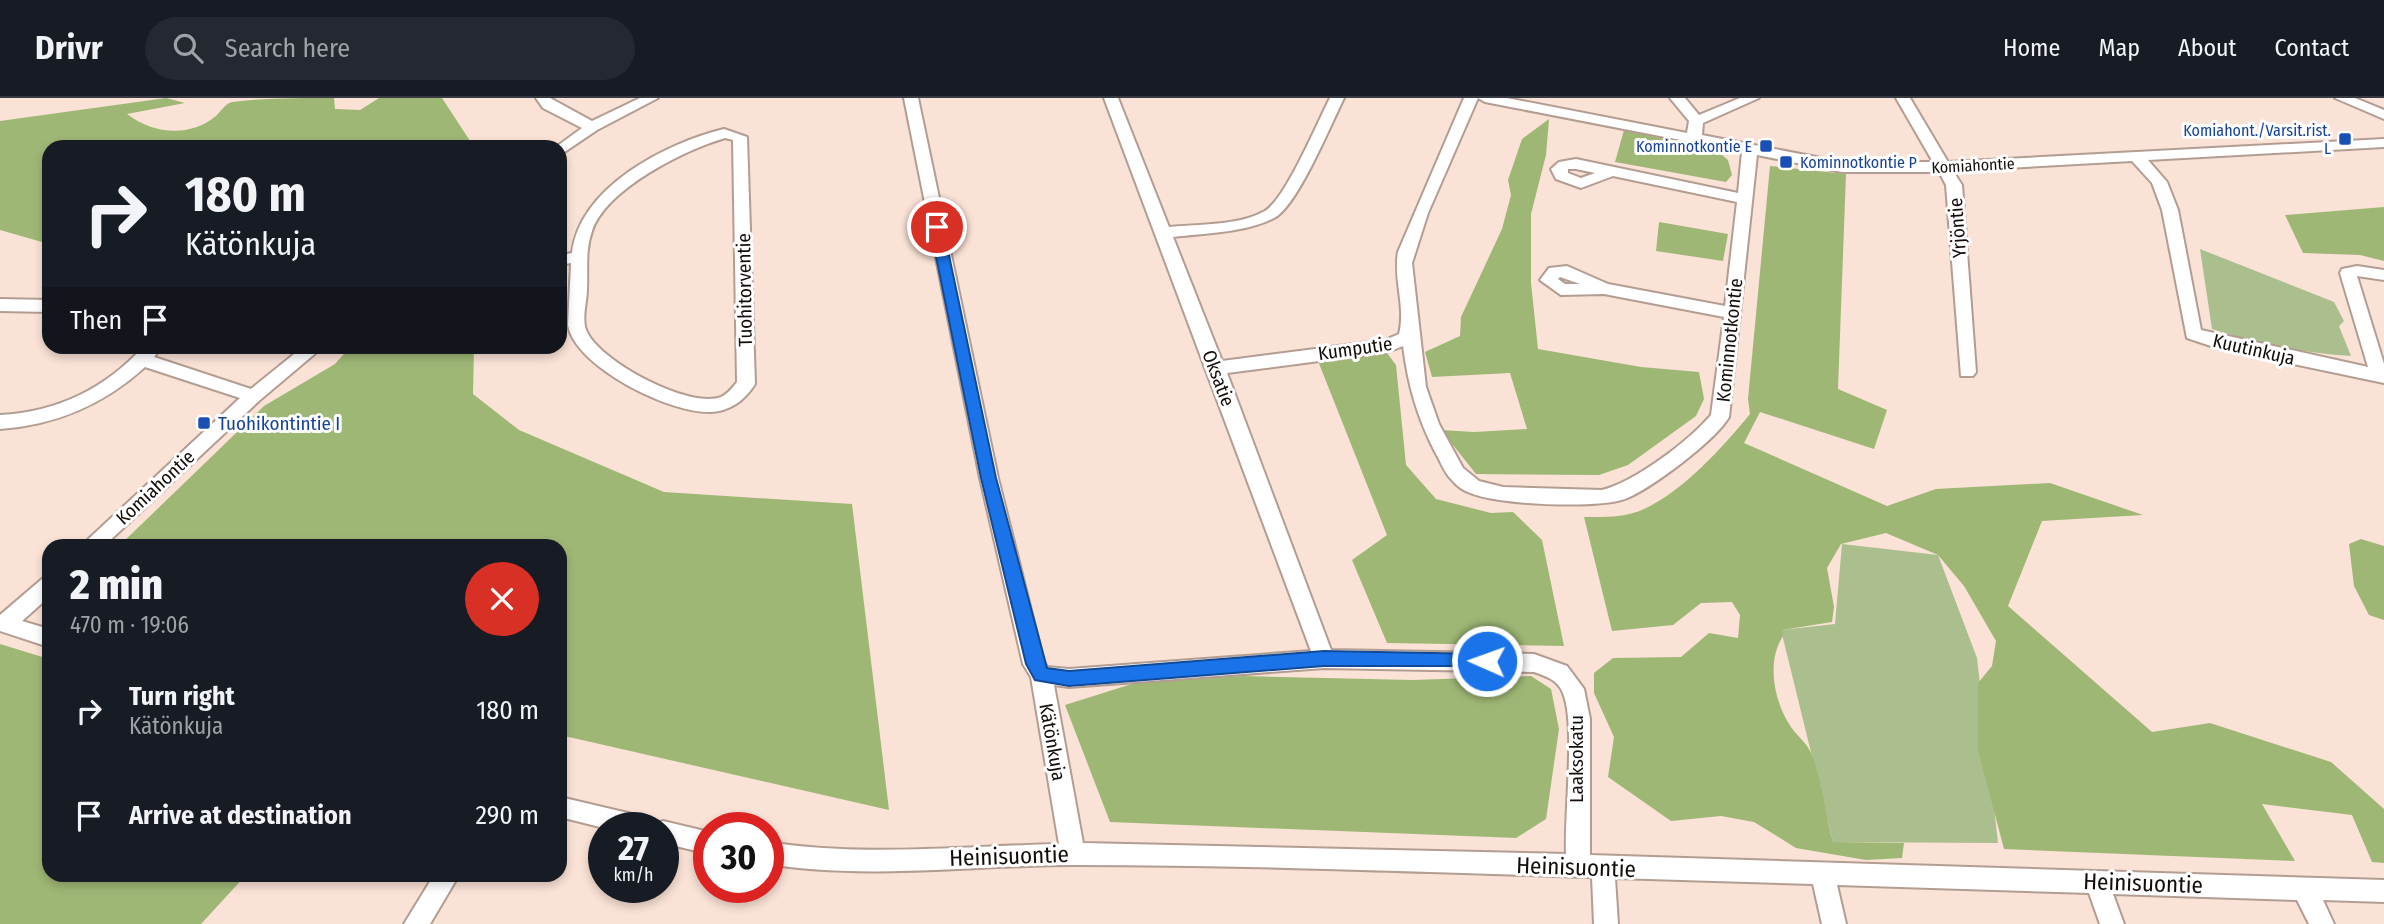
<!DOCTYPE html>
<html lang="en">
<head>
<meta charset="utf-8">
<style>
  :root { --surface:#171b24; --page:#242831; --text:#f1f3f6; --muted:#9ea1a6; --line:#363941 }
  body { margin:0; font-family:"Fira Sans Condensed",sans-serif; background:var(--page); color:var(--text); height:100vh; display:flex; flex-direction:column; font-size:26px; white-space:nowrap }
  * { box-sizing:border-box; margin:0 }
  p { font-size:23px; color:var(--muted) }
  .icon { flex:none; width:38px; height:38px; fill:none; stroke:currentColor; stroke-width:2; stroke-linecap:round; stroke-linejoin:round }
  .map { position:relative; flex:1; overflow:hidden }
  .details { position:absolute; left:42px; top:441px; width:525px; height:343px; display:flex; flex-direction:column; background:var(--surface); border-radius:21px; box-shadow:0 4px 10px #0003 }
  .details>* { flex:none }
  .guide { position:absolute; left:42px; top:42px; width:525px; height:214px; border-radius:21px; box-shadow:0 4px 10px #0003; background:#171b24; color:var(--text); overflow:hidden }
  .speed { position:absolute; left:588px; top:714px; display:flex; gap:14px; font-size:35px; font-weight:700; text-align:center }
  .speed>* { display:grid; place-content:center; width:91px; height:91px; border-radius:50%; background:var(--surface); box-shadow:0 4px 10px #0003; line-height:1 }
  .speed small { font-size:18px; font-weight:400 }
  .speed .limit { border:10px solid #d22; background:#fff; color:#111 }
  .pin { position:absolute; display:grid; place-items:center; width:60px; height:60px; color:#fff; margin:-30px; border:4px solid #fff; border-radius:50%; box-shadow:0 2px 7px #0007 }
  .me { position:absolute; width:77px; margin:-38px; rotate:272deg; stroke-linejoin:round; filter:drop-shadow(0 0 5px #0008) }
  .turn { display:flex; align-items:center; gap:24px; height:147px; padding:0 28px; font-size:32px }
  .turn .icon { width:91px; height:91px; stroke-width:2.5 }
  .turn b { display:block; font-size:49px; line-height:60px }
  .then { display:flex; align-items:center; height:66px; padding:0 28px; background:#0003; gap:14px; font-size:26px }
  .round { display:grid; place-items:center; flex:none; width:74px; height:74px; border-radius:37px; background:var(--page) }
  .head { display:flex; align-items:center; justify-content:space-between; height:119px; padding:0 28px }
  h1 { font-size:42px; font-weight:800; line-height:52px }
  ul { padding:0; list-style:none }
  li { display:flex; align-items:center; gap:21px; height:105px; padding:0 28px }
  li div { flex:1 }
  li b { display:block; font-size:26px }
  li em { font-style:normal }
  header { display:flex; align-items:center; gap:42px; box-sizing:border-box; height:98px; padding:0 35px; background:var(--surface); border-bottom:2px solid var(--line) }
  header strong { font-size:33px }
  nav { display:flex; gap:38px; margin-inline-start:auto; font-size:24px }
  .search { width:490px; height:63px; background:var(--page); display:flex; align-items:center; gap:18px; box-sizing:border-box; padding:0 24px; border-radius:38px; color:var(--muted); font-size:26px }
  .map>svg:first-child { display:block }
  .green { fill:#abbe8d }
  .forest { fill:#9eb775 }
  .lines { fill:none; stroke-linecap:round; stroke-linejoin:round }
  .minor-casing { stroke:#b39d92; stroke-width:4 }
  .minor { fill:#fff; fill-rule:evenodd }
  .route { fill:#1a73e8; stroke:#114b97; stroke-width:2 }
  .transit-dot { fill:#1a4fb4; stroke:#fff; stroke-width:2.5 }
  .labels { text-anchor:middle; stroke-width:6; stroke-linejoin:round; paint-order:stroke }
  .far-transit-label { font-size:16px; fill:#164399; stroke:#fff; text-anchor:end }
  .far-street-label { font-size:16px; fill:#140c09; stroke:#fff }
  .street-label { font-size:19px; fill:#140c09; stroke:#fff }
  .transit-label { font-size:19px; fill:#164399; stroke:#fff; text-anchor:start }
  .near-street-label { font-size:23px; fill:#140c09; stroke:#fff }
</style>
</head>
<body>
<header>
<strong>Drivr</strong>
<div class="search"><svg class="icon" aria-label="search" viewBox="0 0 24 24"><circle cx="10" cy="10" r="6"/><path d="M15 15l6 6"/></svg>Search here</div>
<nav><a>Home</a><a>Map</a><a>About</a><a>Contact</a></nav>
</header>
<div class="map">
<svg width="2384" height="826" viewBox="0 0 2384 826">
  <rect width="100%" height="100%" fill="#fae2d6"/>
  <path class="green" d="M 2200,151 L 2334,204 L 2344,223 L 2339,228 L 2351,258 C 2304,255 2257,246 2212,231 Z
    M 1842,446 L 1938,457 L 1977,560 L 1998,745 L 1833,744 L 1781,532 L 1835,526 Z"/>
  <path class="forest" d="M 166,0 L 185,5 L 127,16 C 153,36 189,40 216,18 C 221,13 225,6 232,4 C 263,0 301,0 334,0 L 335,11 L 360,12 L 379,0 L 442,0 L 474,49 L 49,49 L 49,146 L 0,132 L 0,23 Z
    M 1549,21 L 1546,57 L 1531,116 L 1531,185 L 1538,251 L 1641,269 L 1699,274 L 1704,301 L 1696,318 L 1628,367 L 1599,377 L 1476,376 L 1441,332 L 1474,334 L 1527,331 L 1510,275 L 1432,279 L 1425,254 L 1460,238 L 1461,219 L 1502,131 L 1511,97 L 1508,82 L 1522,41 Z
    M 1624,32 L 1716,52 L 1728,62 L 1732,77 L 1726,84 L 1615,64 Z
    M 1770,68 L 1846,76 L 1838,291 L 1887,312 L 1874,351 L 1760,314 L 1744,345 L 1887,408 L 1936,391 L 2050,385 L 2143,417 L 2042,423 L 2008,508 L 2152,634 L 2210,625 L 2331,664 L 2384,711 L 2384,765 L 2372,764 L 2352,717 L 2262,706 L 2295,763 L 2004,751 L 1978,652 L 1978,585 L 1992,568 L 1996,543 L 1964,488 L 1938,457 L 1886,435 L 1841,446 L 1827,470 L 1834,509 L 1832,524 L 1782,532 L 1783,538 C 1766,564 1774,604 1791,629 C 1797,638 1807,645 1811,655 C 1822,683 1825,715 1833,744 L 1904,745 L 1902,760 L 1866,762 L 1796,750 L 1754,724 L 1721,718 L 1671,723 L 1608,679 L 1614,639 L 1594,595 L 1594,575 L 1613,560 L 1681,559 L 1709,535 L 1738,540 L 1740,517 L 1732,504 L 1701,505 L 1673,527 L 1612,533 L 1584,419 C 1604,419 1625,420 1644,411 C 1682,394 1724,348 1750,316 L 1748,301 Z
    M 2384,109 L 2384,163 L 2360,157 L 2303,155 L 2285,117 Z
    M 1659,124 L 1728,136 L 1723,163 L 1656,153 Z
    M 350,249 L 474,249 L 473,296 L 519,332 L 664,394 L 852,406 L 889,712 L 560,637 L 560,448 L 119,448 L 264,308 L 335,266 Z
    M 1387,255 L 1396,267 L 1406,367 L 1436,401 L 1491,415 L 1513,414 L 1542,442 L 1564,548 L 1387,545 L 1352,462 L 1387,437 L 1318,263 Z
    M 2361,441 L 2384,448 L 2384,522 L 2369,517 L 2354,488 L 2349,446 Z
    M 0,546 L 49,561 L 49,777 L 246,777 L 201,826 L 0,826 Z
    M 1243,578 L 1412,582 L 1531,578 L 1551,591 L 1559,631 L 1546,721 L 1516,740 L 1110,724 L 1065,607 L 1135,585 Z"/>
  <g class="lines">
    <defs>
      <path id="minor" d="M 536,0 L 550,0 L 592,23 L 640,0 L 658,0 L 597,32 L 560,57 L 560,49 L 556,49 L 582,30 L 543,10 Z
        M 904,0 L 918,0 L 998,380 L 1044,564 L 1047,569 L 1069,571 L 1311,553 L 1104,0 L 1118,0 L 1169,129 C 1198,126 1239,128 1265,113 C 1286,100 1317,25 1330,0 L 1344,0 C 1331,26 1297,109 1274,120 C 1244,135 1206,135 1173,139 L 1222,263 L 1385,242 L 1399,236 C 1406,209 1393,181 1398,154 L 1464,0 L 1507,0 L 1687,35 L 1689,23 L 1670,0 L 1685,0 L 1699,17 L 1740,0 L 1759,0 L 1703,25 L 1702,37 L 1842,64 L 1933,64 L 1896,0 L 1910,0 L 1948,64 L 2384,41 L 2384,49 L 2148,62 L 2167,84 L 2178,112 L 2201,232 L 2368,269 L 2340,175 L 2342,171 L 2357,168 L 2384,172 L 2384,182 L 2357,178 L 2384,266 L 2384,285 L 2217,250 L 2187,240 L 2162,112 L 2152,85 L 2132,63 L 1953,73 L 1962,87 L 1976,274 L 1973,278 L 1961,278 L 1946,87 L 1939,74 L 1842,74 L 1757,57 L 1729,319 C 1716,342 1651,391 1625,401 C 1599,411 1494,407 1468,394 C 1462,392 1455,386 1451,381 C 1444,374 1440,362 1435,354 C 1417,319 1408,287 1403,248 L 1388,254 L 1227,275 L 1331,552 L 1534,556 L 1567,568 L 1584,591 L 1590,621 L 1590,757 L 2384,782 L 2384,804 L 2323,802 L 2334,826 L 2309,826 L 2297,802 L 2113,796 L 2124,826 L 2100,826 L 2089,795 L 1837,787 L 1846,826 L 1822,826 L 1813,786 L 1615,780 L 1618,826 L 1594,826 L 1592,779 C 1420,774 1247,767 1074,767 C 973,767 868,782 768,766 L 768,744 C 861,759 965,748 1059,746 L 1031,579 L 1023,566 L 980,380 ZM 1478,0 L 1485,4 L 1742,54 L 1738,95 L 1576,61 L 1559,64 L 1551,71 L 1556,81 L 1581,90 L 1613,78 L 1737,104 L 1725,208 L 1608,186 L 1567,168 L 1549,170 L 1540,182 L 1561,197 L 1604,196 L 1724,219 L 1711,317 C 1689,343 1635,384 1602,392 L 1503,389 L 1479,383 L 1463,370 L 1439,326 L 1426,289 L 1412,165 L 1428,115 ZM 1576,71 L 1595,75 L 1581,80 L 1568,75 L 1568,71 ZM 1560,179 L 1580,186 L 1565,186 L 1558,181 ZM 1324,570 L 1534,574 C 1546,578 1558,582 1563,595 C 1576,627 1564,716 1566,756 L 1083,745 L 1054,587 L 1069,589 Z
        M 2335,0 L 2355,0 L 2384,12 L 2384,21 Z
        M 724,31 L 747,39 L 755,286 C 745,302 730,313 711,314 C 671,316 575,269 568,227 L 571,165 L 560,167 L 560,157 L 572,155 C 580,89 666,45 724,31 ZM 725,40 L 733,42 L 737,284 C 733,289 728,296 721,299 C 689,311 601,264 587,234 C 581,222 587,204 587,191 C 588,172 585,152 592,133 C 606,91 684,52 725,40 Z
        M 0,201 L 49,202 L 49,214 L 0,213 Z
        M 144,248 L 162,248 L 154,259 L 251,291 L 304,248 L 324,248 L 260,302 L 104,448 L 81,448 L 240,300 L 145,269 C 103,307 56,327 0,331 L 0,317 C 57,314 105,291 144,248 Z
        M 49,479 L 49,499 L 22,523 L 49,531 L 49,549 L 0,533 L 0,517 L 42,481 Z
        M 560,699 L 645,719 L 655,726 L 663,723 L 709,734 L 709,756 L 663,745 L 663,730 L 604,730 L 560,719 Z
        M 434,777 L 459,777 L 430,826 L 404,826 Z"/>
    </defs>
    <use href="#minor" class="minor-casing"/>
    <use href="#minor" class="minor"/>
  </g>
  <path class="route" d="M 937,125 L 943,129 L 996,380 L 1047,570 L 1069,573 L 1324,553 L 1487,556 L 1493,558 L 1496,563 L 1493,568 L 1324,568 L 1069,588 L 1035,582 L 1026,566 L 981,380 L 930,129 Z"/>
  <g class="transit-dot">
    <rect x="2338" y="34" width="14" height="14" rx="3.5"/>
    <rect x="1759" y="41" width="14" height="14" rx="3.5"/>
    <rect x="1779" y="57" width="14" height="14" rx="3.5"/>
    <rect x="197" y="318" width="14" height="14" rx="3.5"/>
  </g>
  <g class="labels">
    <g class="far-transit-label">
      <text x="2331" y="38">Komiahont./Varsit.rist.<tspan x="2331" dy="18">L</tspan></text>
      <text x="1752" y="54">Kominnotkontie E</text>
      <text x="1800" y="70" text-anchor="start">Kominnotkontie P</text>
    </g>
    <g class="far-street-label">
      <text transform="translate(1973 67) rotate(-3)" y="6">Komiahontie</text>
    </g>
    <g class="street-label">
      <text transform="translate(1957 130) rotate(-94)" y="7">Yrjöntie</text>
      <text transform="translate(744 192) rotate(-91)" y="7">Tuohitorventie</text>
      <text transform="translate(1729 242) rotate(-84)" y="7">Kominnotkontie</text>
      <text transform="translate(1355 250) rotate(-8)" y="7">Kumputie</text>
      <text transform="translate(2254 251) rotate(13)" y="7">Kuutinkuja</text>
      <text transform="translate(1219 280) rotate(69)" y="7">Oksatie</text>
      <text transform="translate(155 389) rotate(-43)" y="7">Komiahontie</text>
      <text transform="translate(1053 644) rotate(80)" y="7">Kätönkuja</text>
      <text transform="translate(1576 661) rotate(-90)" y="7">Laaksokatu</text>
    </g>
    <g class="transit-label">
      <text x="218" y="332">Tuohikontintie I</text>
    </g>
    <g class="near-street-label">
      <text transform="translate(1009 758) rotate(-2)" y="8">Heinisuontie</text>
      <text transform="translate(1576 769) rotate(2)" y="8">Heinisuontie</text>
      <text transform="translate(2143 785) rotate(2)" y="8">Heinisuontie</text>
    </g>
  </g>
</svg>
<div class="speed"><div>27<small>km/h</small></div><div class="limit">30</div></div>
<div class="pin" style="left:937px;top:129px;background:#d93025"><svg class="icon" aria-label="arrive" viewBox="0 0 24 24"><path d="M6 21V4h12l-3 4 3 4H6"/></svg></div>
<svg class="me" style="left:1487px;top:563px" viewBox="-20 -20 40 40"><circle r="17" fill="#1a73e8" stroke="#fff" stroke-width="3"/><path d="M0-11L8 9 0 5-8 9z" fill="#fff"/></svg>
<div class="guide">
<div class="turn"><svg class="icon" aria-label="right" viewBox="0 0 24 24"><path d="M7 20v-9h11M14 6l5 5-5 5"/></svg><div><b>180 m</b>Kätönkuja</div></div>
<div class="then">Then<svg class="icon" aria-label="arrive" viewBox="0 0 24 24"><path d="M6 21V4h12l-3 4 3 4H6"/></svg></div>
</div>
<section class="details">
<div class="head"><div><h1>2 min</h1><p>470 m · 19:06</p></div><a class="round" style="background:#d93025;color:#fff"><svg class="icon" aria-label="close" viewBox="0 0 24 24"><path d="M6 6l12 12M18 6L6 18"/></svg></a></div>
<ul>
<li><svg class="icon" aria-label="right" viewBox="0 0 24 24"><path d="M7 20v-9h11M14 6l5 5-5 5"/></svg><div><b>Turn right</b><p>Kätönkuja</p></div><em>180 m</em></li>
<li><svg class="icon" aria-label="arrive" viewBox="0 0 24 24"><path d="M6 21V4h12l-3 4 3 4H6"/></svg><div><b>Arrive at destination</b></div><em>290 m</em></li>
</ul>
</section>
</div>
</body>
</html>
